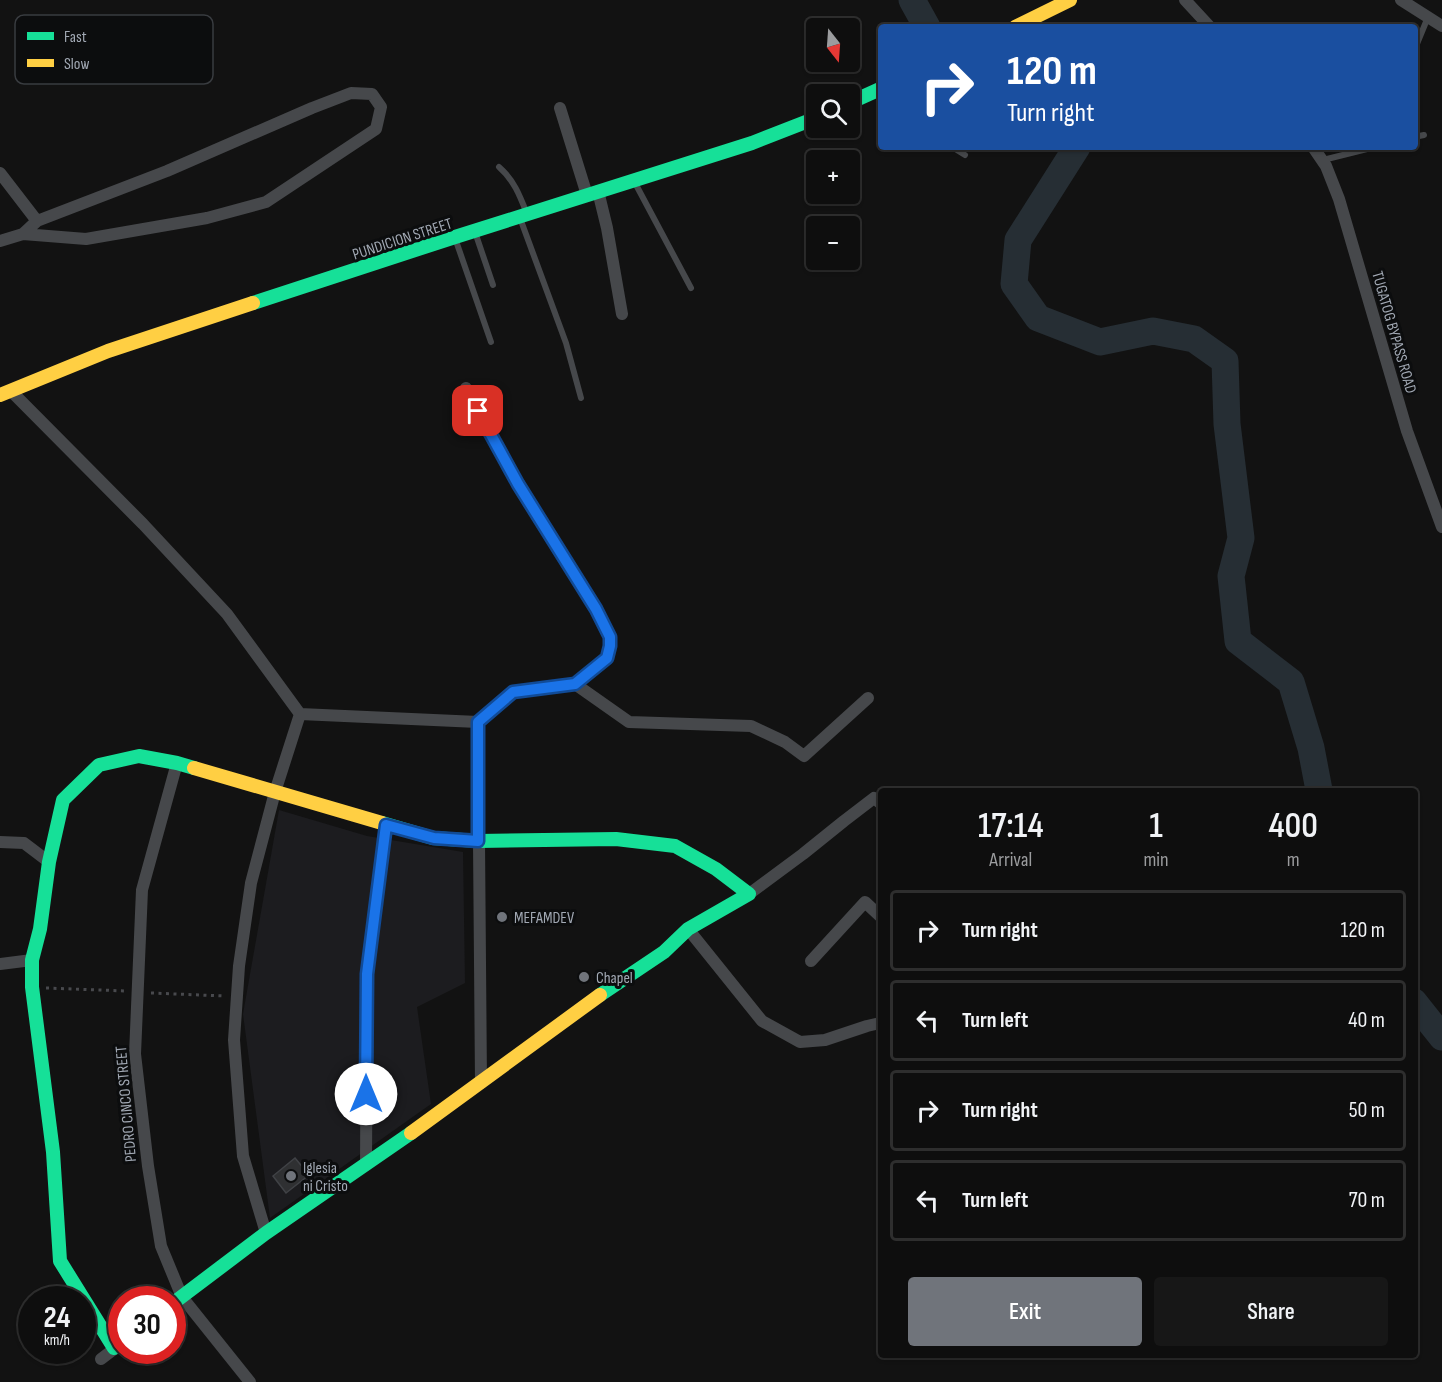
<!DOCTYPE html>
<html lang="en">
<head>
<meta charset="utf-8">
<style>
  :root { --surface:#0e0e0e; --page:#171717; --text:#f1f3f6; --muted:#9b9c9e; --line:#2e2e2e; --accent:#70747b }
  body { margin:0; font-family:"Sofia Sans Condensed",sans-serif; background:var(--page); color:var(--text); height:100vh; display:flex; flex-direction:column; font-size:22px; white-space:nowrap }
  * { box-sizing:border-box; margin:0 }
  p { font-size:20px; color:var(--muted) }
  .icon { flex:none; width:33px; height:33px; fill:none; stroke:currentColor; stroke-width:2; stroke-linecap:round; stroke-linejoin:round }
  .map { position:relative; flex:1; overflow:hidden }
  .drawer { position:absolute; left:878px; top:788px; width:540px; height:570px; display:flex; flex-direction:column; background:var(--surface); border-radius:6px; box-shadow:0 2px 4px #0004,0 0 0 2px var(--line) }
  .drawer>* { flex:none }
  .top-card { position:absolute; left:878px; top:24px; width:540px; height:126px; border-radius:6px; box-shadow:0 2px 4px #0004,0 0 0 2px var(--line); background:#1a4fa0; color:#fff; overflow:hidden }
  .needle { width:39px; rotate:163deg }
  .controls { position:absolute; left:806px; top:18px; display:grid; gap:12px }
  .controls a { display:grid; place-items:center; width:54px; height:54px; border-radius:6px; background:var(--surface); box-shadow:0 2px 4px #0004,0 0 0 2px var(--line); font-size:30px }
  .speed { position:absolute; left:18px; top:1286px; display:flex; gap:12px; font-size:30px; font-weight:700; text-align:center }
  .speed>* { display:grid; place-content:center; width:78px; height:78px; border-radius:50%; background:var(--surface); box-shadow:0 2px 4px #0004,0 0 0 2px var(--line); line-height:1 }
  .speed small { font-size:15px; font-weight:400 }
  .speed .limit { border:9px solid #d22; background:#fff; color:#111 }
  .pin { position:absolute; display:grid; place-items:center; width:51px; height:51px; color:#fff; margin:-26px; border-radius:12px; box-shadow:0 3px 9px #0006 }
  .me { position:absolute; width:66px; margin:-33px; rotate:0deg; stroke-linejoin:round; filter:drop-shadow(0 0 4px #0008) }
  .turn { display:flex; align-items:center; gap:21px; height:126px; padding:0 30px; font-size:27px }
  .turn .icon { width:78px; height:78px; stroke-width:2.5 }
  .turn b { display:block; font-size:42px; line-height:51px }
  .eta { display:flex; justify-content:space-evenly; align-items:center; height:102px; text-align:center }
  .eta b { font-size:36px; font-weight:600; line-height:42px }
  .action { display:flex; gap:12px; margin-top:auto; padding:12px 30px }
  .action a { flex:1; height:69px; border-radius:6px; background:var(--accent); color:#fff; font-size:24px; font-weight:600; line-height:69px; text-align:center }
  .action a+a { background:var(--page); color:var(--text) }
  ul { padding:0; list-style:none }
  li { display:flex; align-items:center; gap:18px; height:81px; margin:0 12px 9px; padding:0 18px; border:3px solid var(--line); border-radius:6px }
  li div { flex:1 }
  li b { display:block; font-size:22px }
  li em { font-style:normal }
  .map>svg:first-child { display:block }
  .built { fill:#1c1c1f }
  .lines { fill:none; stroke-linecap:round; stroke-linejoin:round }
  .river { stroke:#262e34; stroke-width:27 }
  .building { fill:#2f3032; stroke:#404246; stroke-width:1.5 }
  .path { stroke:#48494d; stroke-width:3; stroke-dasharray:3 4.5; stroke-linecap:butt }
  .lane { stroke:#46484b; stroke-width:6 }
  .street { stroke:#46484b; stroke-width:12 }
  .fast { stroke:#16e098; stroke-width:14 }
  .slow { stroke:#ffcf43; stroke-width:14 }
  .route-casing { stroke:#114b97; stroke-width:15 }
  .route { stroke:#1a73e8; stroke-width:10 }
  .poi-dot { fill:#70747b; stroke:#0c0d0e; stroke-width:2 }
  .labels { text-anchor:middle; stroke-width:6; stroke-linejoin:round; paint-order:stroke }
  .street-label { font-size:16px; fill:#a2a9b4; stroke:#0c0d0e }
  .poi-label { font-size:16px; fill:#a2a9b4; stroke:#0c0d0e; text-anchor:start }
  .key { fill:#0c0d0e; stroke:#393c40; stroke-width:1.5 }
  .key-label { font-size:16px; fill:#a2a9b4 }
</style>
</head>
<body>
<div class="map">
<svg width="1442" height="1382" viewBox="0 0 1442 1382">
  <rect width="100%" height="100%" fill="#121212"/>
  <path class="built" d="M 279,810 L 367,836 L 463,852 L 465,983 L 417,1007 L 431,1104 L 270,1218 L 243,1014 Z"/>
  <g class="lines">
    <path class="river" d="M 912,0 L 927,27
      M 1077,147 L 1018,240 L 1014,284 L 1038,318 L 1100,342 L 1153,331 L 1194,339 L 1225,361 L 1227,424 L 1241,538 L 1231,576 L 1238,641 L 1291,682 L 1311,748 L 1319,790
      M 1414,1002 L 1442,1037"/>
  </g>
  <path class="building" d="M 295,1158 L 309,1175 L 286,1193 L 273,1176 Z"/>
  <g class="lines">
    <path class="path" d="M 46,988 L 126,991
      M 151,993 L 225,996"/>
    <path class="lane" d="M 1414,51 L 1428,17
      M 1414,137 L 1424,135
      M 952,147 L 965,155
      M 1323,160 L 1375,147
      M 499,167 C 514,180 520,196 527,214
      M 634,181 L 691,288
      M 520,218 L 566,343 L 581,398
      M 475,232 L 493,285
      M 455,238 L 491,342"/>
    <path class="street" d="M 1185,0 L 1210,27
      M 1401,0 L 1442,26
      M 560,108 L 587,195
      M 1313,147 L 1326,166 L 1339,199 L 1407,431 L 1442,527
      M 0,173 L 37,221
      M 598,191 L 607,228 L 622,314
      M 0,241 L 23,234 L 86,239 L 207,218 L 266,202 L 376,129 L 381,107 L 372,94 L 351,93 L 312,108 L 167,171 L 37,221 L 23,234
      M 466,388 L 518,484 L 596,609 L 610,637 L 610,646 L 607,658 L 575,684 L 512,692 L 478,722
      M 11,391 L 143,524 L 227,614 L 300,714 L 275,792 L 251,883 L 239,966 L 234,1040 L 243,1156 L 266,1233
      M 575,684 L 629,722 L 751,726 L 785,742 L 804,756 L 868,698
      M 300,714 L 478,722 L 481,1083
      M 177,763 L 142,890 L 135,1054 L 148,1166 L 161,1246 L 182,1297 L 250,1382
      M 0,842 L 24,843 L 49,862
      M 749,894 L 803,854 L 844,821 L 874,798 L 880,803
      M 688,929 L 762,1021 L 800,1042 L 825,1040 L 867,1026 L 880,1023
      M 811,961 L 865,902 L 880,916
      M 0,964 L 32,960
      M 366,1165 L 367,974 L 386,825
      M 101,1359 L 122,1343"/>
    <path class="fast" d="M 849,103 L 880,89
      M 253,303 L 455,237 L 752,143 L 816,118
      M 382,823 L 433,838 L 478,841 L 616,839 L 675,846 L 716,869 L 749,894 L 688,929 L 664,952 L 600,995
      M 172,1304 L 266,1233 L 411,1133
      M 114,1348 L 60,1261 L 53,1152 L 32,987 L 32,960 L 40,929 L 49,862 L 63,800 L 99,765 L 139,756 L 177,763 L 194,768"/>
    <path class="slow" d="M 1015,27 L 1070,0
      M 0,395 L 108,351 L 253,303
      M 194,768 L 382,823
      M 411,1133 L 600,995"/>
  </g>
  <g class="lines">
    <defs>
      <path id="route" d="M 366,1094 L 367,974 L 386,825 L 434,838 L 478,841 L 478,722 L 513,692 L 575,684 L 607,658 L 610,646 L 610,637 L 596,609 L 518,484 L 478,411"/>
    </defs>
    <use href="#route" class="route-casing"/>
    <use href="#route" class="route"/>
  </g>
  <g class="poi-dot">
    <circle cx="502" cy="917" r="6"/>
    <circle cx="584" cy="977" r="6"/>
    <circle cx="291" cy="1176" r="6"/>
  </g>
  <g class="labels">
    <g class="street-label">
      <text transform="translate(402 238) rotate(-18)" y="6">PUNDICION STREET</text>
      <text transform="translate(1395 332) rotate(74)" y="6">TUGATOG BYPASS ROAD</text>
      <text transform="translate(125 1104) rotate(-95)" y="6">PEDRO CINCO STREET</text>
    </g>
    <g class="poi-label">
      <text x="514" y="923">MEFAMDEV</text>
      <text x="596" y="983">Chapel</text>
      <text x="303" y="1173">Iglesia<tspan x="303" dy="18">ni Cristo</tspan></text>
    </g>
  </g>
  <rect x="15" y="15" width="198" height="69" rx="9" class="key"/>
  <rect x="27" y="32" width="27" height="8" fill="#16e098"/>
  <rect x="27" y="59" width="27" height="8" fill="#ffcf43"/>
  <g class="key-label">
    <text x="64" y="42">Fast</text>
    <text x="64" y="69">Slow</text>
  </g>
</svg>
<div class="controls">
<a><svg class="needle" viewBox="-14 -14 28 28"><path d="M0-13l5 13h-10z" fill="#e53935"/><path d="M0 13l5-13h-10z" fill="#9b9c9e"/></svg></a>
<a><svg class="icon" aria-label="search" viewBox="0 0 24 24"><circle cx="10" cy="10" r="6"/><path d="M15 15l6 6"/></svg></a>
<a>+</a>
<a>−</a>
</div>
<div class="speed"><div>24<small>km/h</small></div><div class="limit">30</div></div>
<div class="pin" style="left:478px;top:411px;background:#d93025"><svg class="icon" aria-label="arrive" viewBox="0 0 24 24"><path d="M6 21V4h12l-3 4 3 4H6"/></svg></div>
<svg class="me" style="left:366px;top:1094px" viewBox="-20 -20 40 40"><circle r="19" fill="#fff"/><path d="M0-13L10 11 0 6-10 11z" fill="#1a73e8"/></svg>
<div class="top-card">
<div class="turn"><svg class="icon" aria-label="right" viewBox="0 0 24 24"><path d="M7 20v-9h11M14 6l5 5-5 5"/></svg><div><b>120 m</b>Turn right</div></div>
</div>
<section class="drawer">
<div class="eta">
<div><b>17:14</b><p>Arrival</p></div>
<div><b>1</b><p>min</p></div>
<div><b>400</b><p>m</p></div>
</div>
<ul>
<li><svg class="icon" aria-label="right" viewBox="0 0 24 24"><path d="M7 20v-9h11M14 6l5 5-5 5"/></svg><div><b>Turn right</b></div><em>120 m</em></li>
<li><svg class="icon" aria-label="left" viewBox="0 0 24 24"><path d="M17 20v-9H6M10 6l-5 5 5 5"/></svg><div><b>Turn left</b></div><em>40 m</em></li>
<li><svg class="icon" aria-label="right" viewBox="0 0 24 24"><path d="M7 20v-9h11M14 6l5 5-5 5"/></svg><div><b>Turn right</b></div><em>50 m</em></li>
<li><svg class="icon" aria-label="left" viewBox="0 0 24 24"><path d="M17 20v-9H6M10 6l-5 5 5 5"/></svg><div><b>Turn left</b></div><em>70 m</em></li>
</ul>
<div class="action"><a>Exit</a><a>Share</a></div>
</section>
</div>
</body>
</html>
